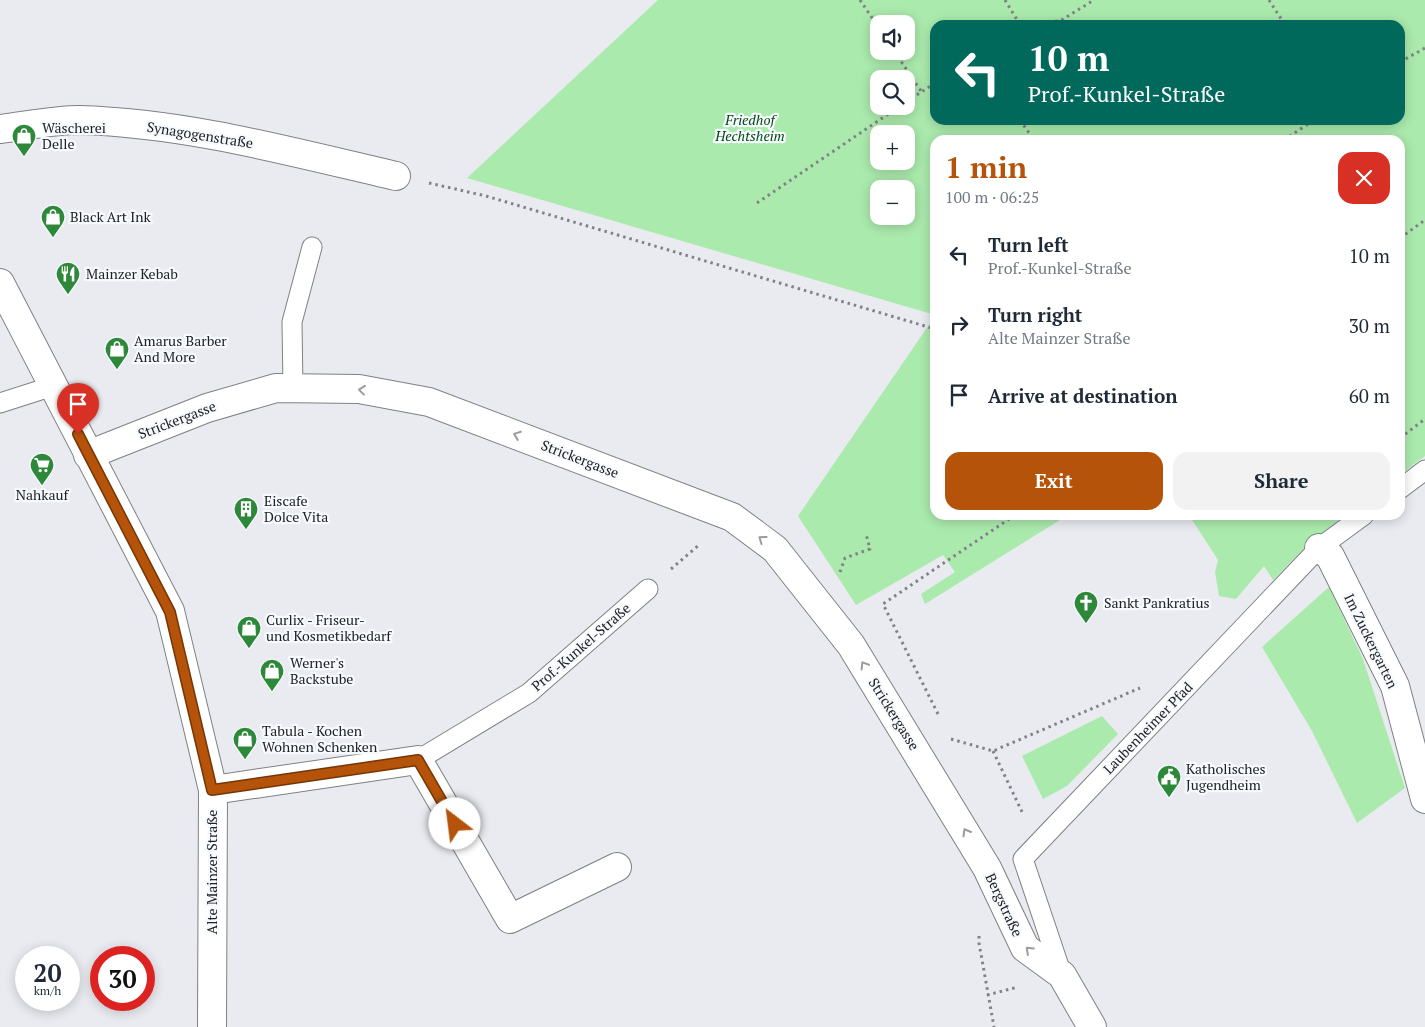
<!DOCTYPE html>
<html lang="en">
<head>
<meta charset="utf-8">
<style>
  :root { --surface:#fff; --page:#f2f2f3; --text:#1f2937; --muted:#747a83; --accent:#b45309 }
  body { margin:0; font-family:"PT Serif",serif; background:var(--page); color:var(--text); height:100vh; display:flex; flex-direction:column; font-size:19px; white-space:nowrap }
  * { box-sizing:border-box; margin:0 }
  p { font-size:16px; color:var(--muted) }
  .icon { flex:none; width:28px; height:28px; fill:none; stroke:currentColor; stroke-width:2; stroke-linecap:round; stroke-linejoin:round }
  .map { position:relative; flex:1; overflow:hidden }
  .sheet { position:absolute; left:930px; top:135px; width:475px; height:385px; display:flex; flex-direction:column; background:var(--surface); border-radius:15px; box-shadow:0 2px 12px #0003 }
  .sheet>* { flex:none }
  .hud { position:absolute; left:930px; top:20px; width:475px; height:105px; border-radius:15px; box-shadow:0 2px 12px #0003; background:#00695c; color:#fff; overflow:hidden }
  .controls { position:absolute; left:870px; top:15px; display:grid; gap:10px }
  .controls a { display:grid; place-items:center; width:45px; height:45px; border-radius:10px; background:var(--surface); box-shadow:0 2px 12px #0003; font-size:25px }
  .speed { position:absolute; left:15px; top:946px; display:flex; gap:10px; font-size:25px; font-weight:700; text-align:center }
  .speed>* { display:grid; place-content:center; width:65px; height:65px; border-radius:50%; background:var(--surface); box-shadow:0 2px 12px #0003; line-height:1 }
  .speed small { font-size:12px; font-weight:400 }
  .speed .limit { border:8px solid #d22; background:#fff; color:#111 }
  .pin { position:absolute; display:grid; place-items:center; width:42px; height:42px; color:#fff; margin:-51px -21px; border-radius:50% 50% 50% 0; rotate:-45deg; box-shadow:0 0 5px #0007 }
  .pin .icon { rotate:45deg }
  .me { position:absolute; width:55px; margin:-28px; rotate:330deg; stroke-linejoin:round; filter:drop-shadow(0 0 4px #0008) }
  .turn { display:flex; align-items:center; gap:18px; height:105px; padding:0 15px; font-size:22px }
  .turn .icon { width:65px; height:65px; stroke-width:2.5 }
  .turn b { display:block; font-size:35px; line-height:42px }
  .round { display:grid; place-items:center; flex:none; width:52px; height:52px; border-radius:15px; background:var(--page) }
  .head { display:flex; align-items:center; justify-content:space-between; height:85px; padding:0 15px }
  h1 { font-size:30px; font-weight:600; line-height:38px; color:var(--accent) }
  .primary-button { display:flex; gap:10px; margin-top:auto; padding:10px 15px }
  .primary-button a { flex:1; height:58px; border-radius:15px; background:var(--accent); color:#fff; font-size:20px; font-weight:600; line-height:58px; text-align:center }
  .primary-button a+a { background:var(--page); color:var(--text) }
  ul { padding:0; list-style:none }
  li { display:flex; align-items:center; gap:15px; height:70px; padding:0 15px }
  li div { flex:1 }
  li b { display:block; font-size:19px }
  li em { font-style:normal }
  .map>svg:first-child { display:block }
  .green { fill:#abeaad; fill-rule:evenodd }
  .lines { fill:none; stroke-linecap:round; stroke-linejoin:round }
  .service-casing { stroke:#7e8084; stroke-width:21 }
  .minor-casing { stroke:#7e8084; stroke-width:30 }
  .tertiary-casing { stroke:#7e8084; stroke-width:30 }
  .path { stroke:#808285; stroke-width:3; stroke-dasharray:2.5 4; stroke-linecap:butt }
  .service { stroke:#fff; stroke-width:19 }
  .minor { stroke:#fff; stroke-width:28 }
  .tertiary { stroke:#fff; stroke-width:28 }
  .oneway { stroke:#9b9c9c }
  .route-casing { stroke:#753606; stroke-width:12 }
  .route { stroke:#b45309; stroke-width:9 }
  .labels { text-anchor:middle; stroke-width:4.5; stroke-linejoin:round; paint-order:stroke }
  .park-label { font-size:14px; font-style:italic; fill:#004a0f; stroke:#f6f9fd }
  .poi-label { font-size:14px; fill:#212224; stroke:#f6f9fd; text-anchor:start }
  .street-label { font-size:14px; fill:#212224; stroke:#f6f9fd }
</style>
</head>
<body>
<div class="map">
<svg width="1425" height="1027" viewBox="0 0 1425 1027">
  <rect width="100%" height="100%" fill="#e9ebf0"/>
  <path class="green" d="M 658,0 L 1425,0 L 1425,456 L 1400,475 L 1400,140 L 935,140 L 935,315 L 467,178 ZM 879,24 L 906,24 L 906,51 L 879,51 ZM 935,25 L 1400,25 L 1400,120 L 935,120 ZM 879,79 L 906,79 L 906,106 L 879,106 ZM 879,134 L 906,134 L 906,161 L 879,161 ZM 879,189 L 906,189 L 906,216 L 879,216 Z
    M 935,316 L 935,515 L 1068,515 L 925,604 L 921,594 L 955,572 L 943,555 L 856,605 L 798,516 Z
    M 1189,515 L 1346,515 L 1310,542 L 1273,580 L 1264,566 L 1236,599 L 1219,596 L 1215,572 L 1218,560 Z
    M 1329,587 L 1363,659 L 1405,788 L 1357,823 L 1312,731 L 1262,647 Z
    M 1102,716 L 1118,734 L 1067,786 L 1043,799 L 1022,756 Z"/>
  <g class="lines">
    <defs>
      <path id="service" d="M 293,388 L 292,322 L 312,247
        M 0,403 L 53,386
        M 1400,489 L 1425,470
        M 418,760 L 529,693 L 648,589
        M 1062,975 L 1023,859 L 1319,548 L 1364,515"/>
      <path id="minor" d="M 0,129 C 26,126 53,120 79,120 C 187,123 292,152 396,176
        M 88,455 L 207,408 L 276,388 L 359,389 L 429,402 L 732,517 L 775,549 L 851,645 L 987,868 L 1025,948 L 1062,975 L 1092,1027
        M 1319,548 L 1330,556 L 1395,686 L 1425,799
        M 213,790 L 418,760 L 510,919 L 617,867"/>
      <path id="tertiary" d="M 0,283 L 170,611 L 213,790 L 212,1027"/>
    </defs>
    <use href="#service" class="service-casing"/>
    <use href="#minor" class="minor-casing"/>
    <use href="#tertiary" class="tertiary-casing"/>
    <path class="path" d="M 860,0 L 879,28
      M 1005,0 L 1019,23
      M 1269,0 L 1285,25
      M 1017,25 L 1019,23 L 1060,21 L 1094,0
      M 894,51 L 921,91
      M 1400,62 L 1425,48
      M 906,102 L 935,83
      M 1020,120 L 1034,140
      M 1284,140 L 1314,120
      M 429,183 L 486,196 L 935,329
      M 757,203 L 900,106
      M 1400,238 L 1425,220
      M 1400,438 L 1425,419
      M 671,569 L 700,544
      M 840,572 L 845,558 L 870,549 L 866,534
      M 938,714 L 883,604 L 1015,515
      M 951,739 L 993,751 L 1140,688
      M 993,751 L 1023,814
      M 979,936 L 979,943 L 994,1027
      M 987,995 L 1018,987"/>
    <use href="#service" class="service"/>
    <use href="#minor" class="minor"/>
    <use href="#tertiary" class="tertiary"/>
  </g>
  <defs><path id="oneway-chevron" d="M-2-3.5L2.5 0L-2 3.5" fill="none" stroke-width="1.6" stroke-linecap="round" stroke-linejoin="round" transform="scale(1.25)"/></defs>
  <g class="oneway">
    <use href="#oneway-chevron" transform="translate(362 390) rotate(-173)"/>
    <use href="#oneway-chevron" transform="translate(517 435) rotate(-159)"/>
    <use href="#oneway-chevron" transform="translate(762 539) rotate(-144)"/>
    <use href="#oneway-chevron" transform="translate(864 665) rotate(-122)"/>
    <use href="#oneway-chevron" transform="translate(966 832) rotate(-120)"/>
    <use href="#oneway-chevron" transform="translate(1029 950) rotate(-137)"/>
  </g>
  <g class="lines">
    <defs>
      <path id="route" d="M 78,434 L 170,612 L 212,790 L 418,760 L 455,824"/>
    </defs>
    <use href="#route" class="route-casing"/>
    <use href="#route" class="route"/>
  </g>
  <defs>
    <symbol id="shop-pin" viewBox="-11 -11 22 30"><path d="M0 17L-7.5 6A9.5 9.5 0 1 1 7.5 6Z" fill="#2e8839" stroke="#f6f9fd"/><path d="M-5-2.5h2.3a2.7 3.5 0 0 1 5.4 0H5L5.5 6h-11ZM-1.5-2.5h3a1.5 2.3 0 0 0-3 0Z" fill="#fff"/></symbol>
    <symbol id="restaurant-pin" viewBox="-11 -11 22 30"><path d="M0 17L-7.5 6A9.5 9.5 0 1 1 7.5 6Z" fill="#2e8839" stroke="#f6f9fd"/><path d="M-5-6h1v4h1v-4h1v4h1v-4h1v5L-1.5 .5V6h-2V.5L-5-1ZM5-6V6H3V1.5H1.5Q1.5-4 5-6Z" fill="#fff"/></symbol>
    <symbol id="supermarket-pin" viewBox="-11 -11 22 30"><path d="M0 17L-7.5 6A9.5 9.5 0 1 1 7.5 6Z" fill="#2e8839" stroke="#f6f9fd"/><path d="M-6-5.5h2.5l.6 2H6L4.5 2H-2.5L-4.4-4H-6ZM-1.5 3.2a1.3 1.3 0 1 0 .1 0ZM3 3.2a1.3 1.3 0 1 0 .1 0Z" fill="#fff"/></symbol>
    <symbol id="building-pin" viewBox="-11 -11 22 30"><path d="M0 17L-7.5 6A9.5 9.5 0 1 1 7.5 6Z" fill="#2e8839" stroke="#f6f9fd"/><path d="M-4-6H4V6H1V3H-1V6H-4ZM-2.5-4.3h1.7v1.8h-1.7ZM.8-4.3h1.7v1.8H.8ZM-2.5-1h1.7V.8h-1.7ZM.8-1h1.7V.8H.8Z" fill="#fff"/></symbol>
    <symbol id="church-pin" viewBox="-11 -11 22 30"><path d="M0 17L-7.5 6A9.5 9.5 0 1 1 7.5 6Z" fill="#2e8839" stroke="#f6f9fd"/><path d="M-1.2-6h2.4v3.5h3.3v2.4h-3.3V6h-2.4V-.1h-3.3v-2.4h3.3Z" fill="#fff"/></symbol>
    <symbol id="civic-pin" viewBox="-11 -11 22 30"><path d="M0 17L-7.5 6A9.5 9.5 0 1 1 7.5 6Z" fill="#2e8839" stroke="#f6f9fd"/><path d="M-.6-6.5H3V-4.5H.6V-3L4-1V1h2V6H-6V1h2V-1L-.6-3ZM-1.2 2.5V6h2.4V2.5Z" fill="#fff"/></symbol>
  </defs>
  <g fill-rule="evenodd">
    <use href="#shop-pin" x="10" y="122" width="28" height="38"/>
    <use href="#shop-pin" x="39" y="203" width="28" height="38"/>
    <use href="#restaurant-pin" x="54" y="260" width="28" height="38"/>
    <use href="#shop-pin" x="103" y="335" width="28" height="38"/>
    <use href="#supermarket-pin" x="28" y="451" width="28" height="38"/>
    <use href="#building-pin" x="232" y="495" width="28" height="38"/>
    <use href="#church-pin" x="1072" y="589" width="28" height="38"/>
    <use href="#shop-pin" x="235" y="614" width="28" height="38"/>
    <use href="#shop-pin" x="258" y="657" width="28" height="38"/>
    <use href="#shop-pin" x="231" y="725" width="28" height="38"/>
    <use href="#civic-pin" x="1155" y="763" width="28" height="38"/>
  </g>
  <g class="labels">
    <g class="park-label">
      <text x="750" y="125">Friedhof<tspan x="750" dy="16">Hechtsheim</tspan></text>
    </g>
    <g class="poi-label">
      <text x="42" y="133">Wäscherei<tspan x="42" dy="16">Delle</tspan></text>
      <text x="70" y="222">Black Art Ink</text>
      <text x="86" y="279">Mainzer Kebab</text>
      <text x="134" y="346">Amarus Barber<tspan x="134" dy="16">And More</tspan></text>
      <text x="42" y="500" text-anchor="middle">Nahkauf</text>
      <text x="264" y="506">Eiscafe<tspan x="264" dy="16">Dolce Vita</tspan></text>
      <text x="1104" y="608">Sankt Pankratius</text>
      <text x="266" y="625">Curlix - Friseur-<tspan x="266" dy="16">und Kosmetikbedarf</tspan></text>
      <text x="290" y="668">Werner's<tspan x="290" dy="16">Backstube</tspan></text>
      <text x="262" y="736">Tabula - Kochen<tspan x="262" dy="16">Wohnen Schenken</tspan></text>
      <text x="1186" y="774">Katholisches<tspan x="1186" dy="16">Jugendheim</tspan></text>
    </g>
    <g class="street-label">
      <text transform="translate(200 135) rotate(9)" y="5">Synagogenstraße</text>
      <text transform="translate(177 420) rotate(-21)" y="5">Strickergasse</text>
      <text transform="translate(580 459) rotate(21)" y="5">Strickergasse</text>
      <text transform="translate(1371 641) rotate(64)" y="5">Im Zuckergarten</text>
      <text transform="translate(581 647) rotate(-41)" y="5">Prof.-Kunkel-Straße</text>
      <text transform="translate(894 714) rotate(58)" y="5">Strickergasse</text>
      <text transform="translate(1148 728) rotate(-46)" y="5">Laubenheimer Pfad</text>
      <text transform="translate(212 872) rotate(-90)" y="5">Alte Mainzer Straße</text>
      <text transform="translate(1004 905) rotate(65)" y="5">Bergstraße</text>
    </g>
  </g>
</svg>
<div class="controls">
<a><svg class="icon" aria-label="sound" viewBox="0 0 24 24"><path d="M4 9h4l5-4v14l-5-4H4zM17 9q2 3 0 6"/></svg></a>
<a><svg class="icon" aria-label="search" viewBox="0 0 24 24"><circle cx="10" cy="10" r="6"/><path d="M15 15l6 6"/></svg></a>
<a>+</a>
<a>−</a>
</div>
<div class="speed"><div>20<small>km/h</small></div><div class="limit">30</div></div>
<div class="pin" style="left:78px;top:434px;background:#d93025"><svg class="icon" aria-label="arrive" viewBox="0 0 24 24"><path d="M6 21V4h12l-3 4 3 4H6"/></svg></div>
<svg class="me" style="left:455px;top:824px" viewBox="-20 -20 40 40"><circle r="19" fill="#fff"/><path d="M0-13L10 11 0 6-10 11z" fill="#b45309"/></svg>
<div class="hud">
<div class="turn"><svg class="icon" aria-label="left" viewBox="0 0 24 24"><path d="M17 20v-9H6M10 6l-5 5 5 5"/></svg><div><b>10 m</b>Prof.-Kunkel-Straße</div></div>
</div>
<section class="sheet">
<div class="head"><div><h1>1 min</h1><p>100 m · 06:25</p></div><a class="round" style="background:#d93025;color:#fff"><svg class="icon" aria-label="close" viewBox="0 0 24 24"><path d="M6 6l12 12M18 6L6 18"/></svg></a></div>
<ul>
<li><svg class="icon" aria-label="left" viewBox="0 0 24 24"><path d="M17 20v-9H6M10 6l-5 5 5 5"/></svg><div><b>Turn left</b><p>Prof.-Kunkel-Straße</p></div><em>10 m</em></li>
<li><svg class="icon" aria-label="right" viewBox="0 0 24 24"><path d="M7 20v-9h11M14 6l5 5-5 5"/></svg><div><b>Turn right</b><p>Alte Mainzer Straße</p></div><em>30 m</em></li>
<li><svg class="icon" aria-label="arrive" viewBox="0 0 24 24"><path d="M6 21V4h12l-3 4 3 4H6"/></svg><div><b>Arrive at destination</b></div><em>60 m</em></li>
</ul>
<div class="primary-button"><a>Exit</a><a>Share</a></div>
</section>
</div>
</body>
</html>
